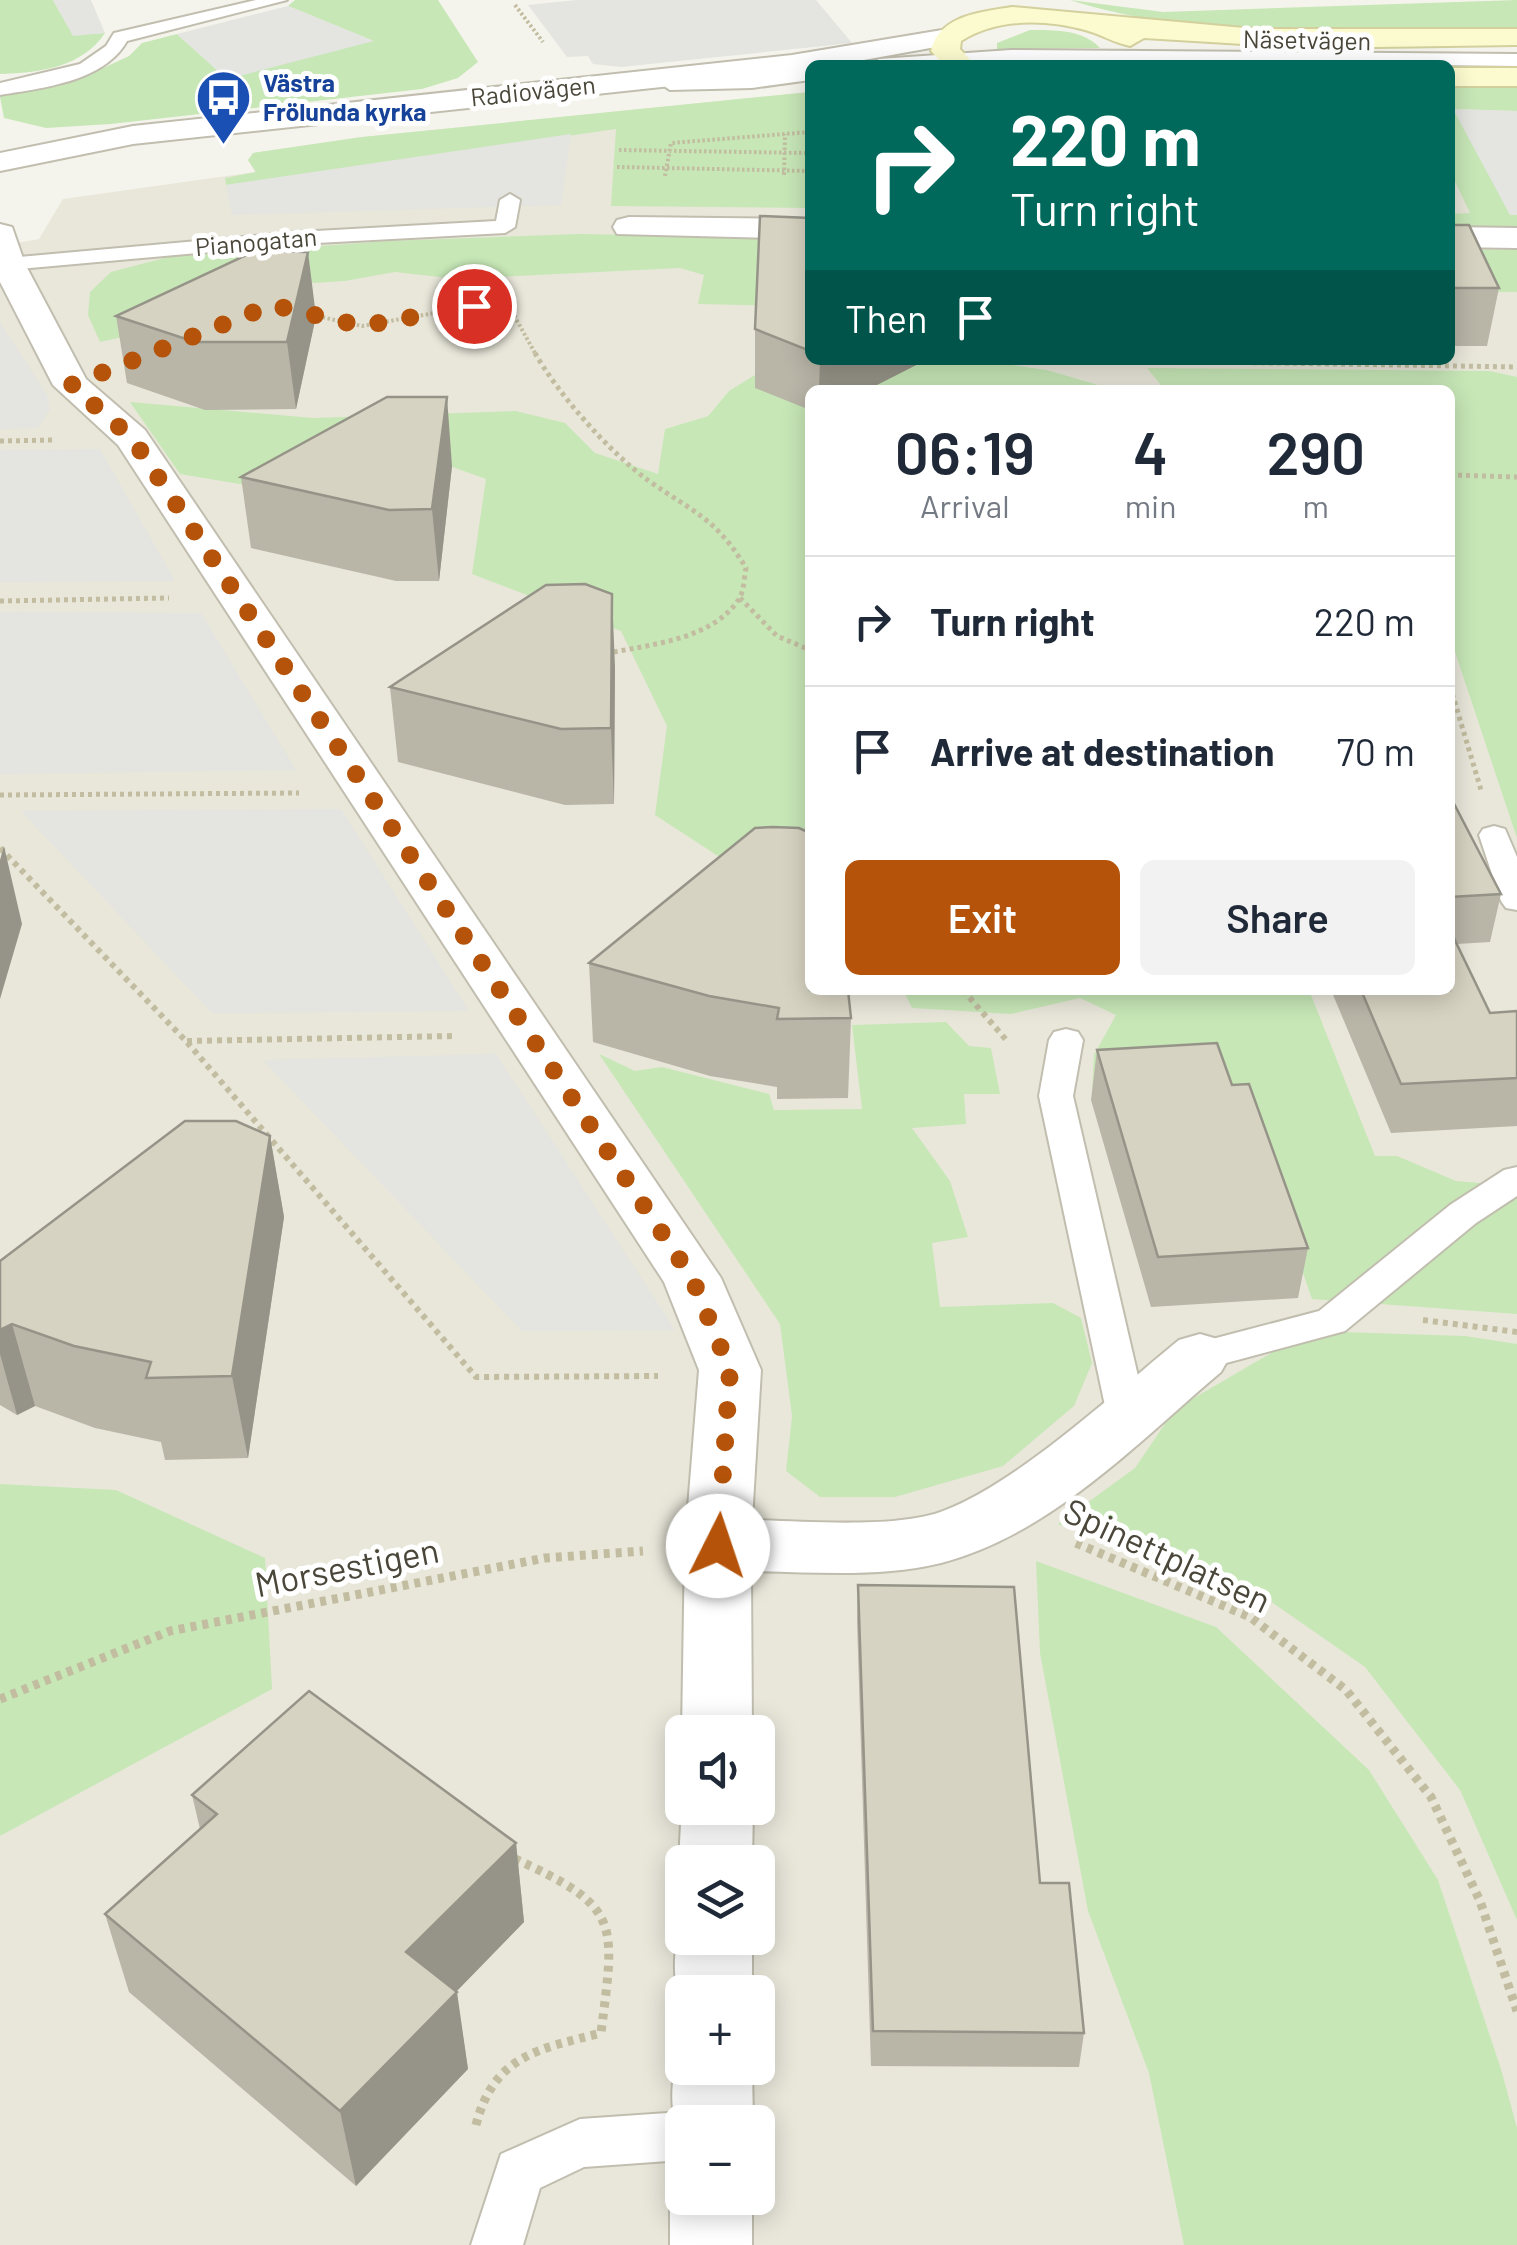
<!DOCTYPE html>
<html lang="en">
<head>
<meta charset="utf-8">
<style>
  :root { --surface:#fff; --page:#f2f2f3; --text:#1f2937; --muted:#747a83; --line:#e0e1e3; --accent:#b45309 }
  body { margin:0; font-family:Barlow,sans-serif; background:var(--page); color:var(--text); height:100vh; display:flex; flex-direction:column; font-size:38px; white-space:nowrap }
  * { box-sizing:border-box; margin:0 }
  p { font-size:32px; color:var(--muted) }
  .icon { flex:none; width:55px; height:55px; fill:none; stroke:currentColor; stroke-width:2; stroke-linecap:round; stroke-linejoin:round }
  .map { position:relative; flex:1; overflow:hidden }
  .panel { position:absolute; left:805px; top:385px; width:650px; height:610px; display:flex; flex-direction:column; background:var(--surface); border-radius:15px; box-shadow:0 5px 25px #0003 }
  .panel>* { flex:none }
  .guide { position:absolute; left:805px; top:60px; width:650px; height:305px; border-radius:15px; box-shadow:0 5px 25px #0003; background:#00695c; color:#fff; overflow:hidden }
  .controls { position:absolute; left:665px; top:1715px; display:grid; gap:20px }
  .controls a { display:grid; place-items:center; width:110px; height:110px; border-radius:15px; background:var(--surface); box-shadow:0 5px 25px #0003; font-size:50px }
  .pin { position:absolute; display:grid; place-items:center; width:85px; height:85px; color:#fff; margin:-42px; border:5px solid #fff; border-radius:50%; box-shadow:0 2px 10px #0007 }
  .me { position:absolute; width:110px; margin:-55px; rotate:4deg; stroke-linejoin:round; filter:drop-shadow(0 0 8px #0008) }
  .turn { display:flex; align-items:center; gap:35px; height:210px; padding:0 40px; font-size:45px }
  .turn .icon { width:130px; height:130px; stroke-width:2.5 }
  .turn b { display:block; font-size:70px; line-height:85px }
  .then { display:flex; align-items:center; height:95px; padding:0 40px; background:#0003; gap:20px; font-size:38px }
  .eta { display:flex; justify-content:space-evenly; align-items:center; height:170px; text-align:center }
  .eta b { font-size:60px; font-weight:600; line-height:70px }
  .action { display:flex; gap:20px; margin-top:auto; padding:20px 40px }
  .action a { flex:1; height:115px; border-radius:15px; background:var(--accent); color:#fff; font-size:40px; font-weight:600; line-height:115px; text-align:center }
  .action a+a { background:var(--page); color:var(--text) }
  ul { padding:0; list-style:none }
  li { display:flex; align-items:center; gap:30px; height:130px; padding:0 40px; border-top:2px solid var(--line) }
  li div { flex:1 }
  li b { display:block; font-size:38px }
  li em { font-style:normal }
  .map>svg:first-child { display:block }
  .residential { fill:#e9e7da; fill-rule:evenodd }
  .green { fill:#c7e7b7 }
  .parking { fill:#e4e4e0 }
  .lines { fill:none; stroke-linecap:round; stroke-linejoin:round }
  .lane-casing { stroke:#c1beaf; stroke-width:4 }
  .street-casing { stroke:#c1beaf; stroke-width:4 }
  .secondary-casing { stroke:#d3d09e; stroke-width:4 }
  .path-far3 { stroke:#c2bda0; stroke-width:4; stroke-dasharray:2.5 2.5; stroke-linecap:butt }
  .path-far2 { stroke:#c2bda0; stroke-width:5; stroke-dasharray:4 4; stroke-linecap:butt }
  .path-far1 { stroke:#c2bda0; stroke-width:6; stroke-dasharray:5 5; stroke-linecap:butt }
  .path { stroke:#c2bda0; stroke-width:9; stroke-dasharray:6 6; stroke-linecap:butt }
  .lane { fill:#fff; fill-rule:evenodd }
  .street { fill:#fff; fill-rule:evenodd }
  .secondary { fill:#fcfbcf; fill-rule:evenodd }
  .wall { fill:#b9b5a7 }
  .shaded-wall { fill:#969488 }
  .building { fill:#d7d3c2; stroke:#969488; stroke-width:2.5 }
  .route { stroke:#b45309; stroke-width:18; stroke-dasharray:0 32.4 }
  .labels { text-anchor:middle; stroke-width:10; stroke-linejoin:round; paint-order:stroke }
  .far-street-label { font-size:25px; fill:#4a473a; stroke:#fff }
  .far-transit-label { font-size:25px; font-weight:bold; fill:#164399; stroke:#fff; text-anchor:start }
  .near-street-label { font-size:35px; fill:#4a473a; stroke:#fff }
</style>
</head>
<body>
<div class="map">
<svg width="1517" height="2245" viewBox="0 0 1517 2245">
  <rect width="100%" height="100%" fill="#f5f4ec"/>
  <path class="residential" d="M 1450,86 L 1517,88 L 1517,2245 L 0,2245 L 0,246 L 39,239 L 63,199 L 255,172 L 248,160 L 253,153 L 362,137 L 810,92 L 810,360 L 729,391 L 708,416 L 665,429 L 810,990 L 1450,990 L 1450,390 L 1116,390 L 1047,370 L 977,360 L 1450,360 ZM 682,1732 L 758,1732 L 758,1808 L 682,1808 ZM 682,1862 L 758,1862 L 758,1938 L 682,1938 ZM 682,1992 L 758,1992 L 758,2068 L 682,2068 ZM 682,2122 L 758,2122 L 758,2198 L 682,2198 Z"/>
  <path class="green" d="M 0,0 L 53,0 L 73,35 L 105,33 C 83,67 39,73 0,74 Z
    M 295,0 L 438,0 L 478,62 L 458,78 L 422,89 L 111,124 L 46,128 L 4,118 L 0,97 L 7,92 L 101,69 L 129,56 L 142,43 L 177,34 L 227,79 L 371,40 L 288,6 Z
    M 1070,0 L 1163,12 L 1517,0 L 1517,29 C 1369,29 1212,45 1070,0 Z
    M 1030,30 C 1053,30 1083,29 1100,48 L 997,49 L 997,43 Z
    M 1450,86 L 1517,88 L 1517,111 L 1454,109 L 1510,214 L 1517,215 L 1517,230 L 1450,229 L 1450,214 L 1470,213 L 1450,171 Z
    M 810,92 L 810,208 L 611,206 L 616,129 L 226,185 L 225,178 L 256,172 L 248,160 L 253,153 L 362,137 Z
    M 579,234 L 810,238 L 783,306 L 698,304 L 704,275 L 680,268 L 457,279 L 395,272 L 345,281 L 279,285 L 190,322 L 100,342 L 88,315 L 90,292 L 111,272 L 168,257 L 389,241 Z
    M 1450,249 L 1517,250 L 1517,292 L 1483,292 Z
    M 837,360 L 977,360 L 1047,370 L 1116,390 L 810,390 L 810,888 L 764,886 L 655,815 L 667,726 L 621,631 L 472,574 L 486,479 L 408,451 L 264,488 L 180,474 L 130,402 L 313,418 L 516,411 L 565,423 L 595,453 L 658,474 L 665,429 L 708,416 L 729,391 L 755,375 Z
    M 1147,368 L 1490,371 L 1517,377 L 1517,838 L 1450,637 L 1450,390 L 1165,390 Z
    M 903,990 L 1309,990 L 1375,1156 L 1397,1156 L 1456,1181 L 1517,1186 L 1517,1314 L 1312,1299 L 1253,1128 L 1216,1087 L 1092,1092 L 1094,1055 L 1116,1015 L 1080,998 L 1011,1014 L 912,1008 Z
    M 946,1022 L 969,1046 L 991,1048 L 1000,1094 L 964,1094 L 966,1124 L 912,1128 L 950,1181 L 968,1237 L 932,1243 L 940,1307 L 1053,1303 L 1081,1318 L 1092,1363 L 1074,1406 L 1003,1466 L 895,1497 L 820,1497 L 786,1471 L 792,1416 L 780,1324 L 599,1054 L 635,1071 L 662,1067 L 769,1094 L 774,1110 L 862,1109 L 852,1025 Z
    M 1340,1332 L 1465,1336 L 1517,1344 L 1517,1920 L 1460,1790 L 1365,1667 L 1267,1599 L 1058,1524 L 1135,1468 L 1175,1409 L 1283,1346 Z
    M 0,1484 L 116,1490 L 265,1558 L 272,1689 L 0,1836 Z
    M 1036,1561 L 1216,1627 L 1369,1770 L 1438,1880 L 1501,2069 L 1517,2128 L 1517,2245 L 1184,2245 L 1149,2073 L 1088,1911 L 1040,1653 Z"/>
  <path class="parking" d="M 53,0 L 91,0 L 105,33 L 73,36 Z
    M 577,0 L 816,0 L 852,43 L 621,67 L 593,64 L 588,56 L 567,57 L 528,5 Z
    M 288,6 L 374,41 L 227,79 L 177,34 Z
    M 1453,109 L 1517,111 L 1517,215 L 1510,215 Z
    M 571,134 L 561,205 L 232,215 L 226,185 Z
    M 0,322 L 47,395 L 50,409 L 38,428 L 0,429 Z
    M 100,449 L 175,581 L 0,582 L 0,450 Z
    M 0,612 L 201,613 L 296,770 L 0,774 Z
    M 341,809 L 469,1011 L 212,1013 L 21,811 Z
    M 496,1054 L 675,1330 L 522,1331 L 263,1060 Z"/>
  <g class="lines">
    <defs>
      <path id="lane" d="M 256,0 L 287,0 L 127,41 C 104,82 42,88 0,95 L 0,83 L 80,64 L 106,46 L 114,33 Z
        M 1011,50 L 1517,54 L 1517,66 L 1011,60 L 870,65 L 879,59 Z
        M 810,68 L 810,80 L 752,88 L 670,90 L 661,84 L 670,78 Z
        M 510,194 L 520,200 L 515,227 L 505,233 L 298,244 L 8,270 L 0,268 L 0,259 L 8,258 L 298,232 L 496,221 L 500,200 Z
        M 1494,826 L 1505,829 L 1517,857 L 1517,910 L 1506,908 L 1501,901 L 1479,835 L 1483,829 Z
        M 1066,1029 L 1078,1032 L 1083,1040 L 1073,1096 L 1147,1415 L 1141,1425 L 1127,1430 L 1113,1425 L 1107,1415 L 1039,1096 L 1049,1040 L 1054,1032 Z
        M 1517,1167 L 1517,1196 L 1476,1223 L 1345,1331 L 1200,1370 L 1186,1366 L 1181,1356 L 1186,1346 L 1319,1311 L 1450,1205 L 1504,1170 Z
        M 682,2112 L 702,2122 L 682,2122 L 682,2160 L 584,2167 L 540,2188 L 523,2245 L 471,2245 L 501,2154 L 580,2119 Z"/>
      <path id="street" d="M 948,29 L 958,31 L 962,37 L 958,43 L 836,65 L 810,65 L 810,70 L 792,73 L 133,144 L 0,171 L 0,153 L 133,126 L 792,55 Z
        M 629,217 L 810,219 L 810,239 L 617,234 L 613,227 L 617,220 Z
        M 0,224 L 12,227 L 25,264 L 86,379 L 145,430 L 721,1278 L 761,1370 L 752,1520 C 803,1521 896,1529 943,1511 C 1018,1483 1115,1392 1179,1340 L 1200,1334 L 1221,1340 L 1230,1356 L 1221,1372 C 1138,1442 1050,1535 941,1563 C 880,1578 812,1572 751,1571 L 752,1732 L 682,1732 L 685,1545 L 699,1370 L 664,1282 L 118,445 L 53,385 L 0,282 Z
        M 1450,227 L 1517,228 L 1517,248 L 1450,247 Z
        M 682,1805 L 753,1808 L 752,1862 L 682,1862 L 682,1869 L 679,1862 Z
        M 682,1927 L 682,1938 L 752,1938 L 752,1992 L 682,1992 L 682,2007 C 673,1985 672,1949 682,1927 Z
        M 682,2049 L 682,2068 L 752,2068 L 753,2122 L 682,2122 L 682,2143 C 669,2113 669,2079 682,2049 Z
        M 682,2170 L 682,2198 L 752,2198 L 752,2245 L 670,2245 L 670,2198 Z"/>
      <path id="secondary" d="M 1012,7 L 1255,29 L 1517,29 L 1517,45 L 1307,48 L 1144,38 L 1130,46 C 1114,43 1101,34 1085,30 C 1045,19 997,18 961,41 L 960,49 L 975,65 L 944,65 L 931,51 C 939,15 981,12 1012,7 Z
        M 1450,68 L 1517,68 L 1517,86 L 1450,86 Z"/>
    </defs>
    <use href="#lane" class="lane-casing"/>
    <use href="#street" class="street-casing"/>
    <use href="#secondary" class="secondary-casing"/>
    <path class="path-far3" d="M 515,5 L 543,42
      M 619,150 L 810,153
      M 617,167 L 810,171
      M 784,175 L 785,134
      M 665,176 L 671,143 L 810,132
      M 308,314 L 362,326 L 474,306 L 515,317 L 536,355"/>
    <path class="path-far2" d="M 535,353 C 558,394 610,453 649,481 C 693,512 716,518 746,568 C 744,578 744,591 739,599 C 714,638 655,644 614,652
      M 1093,360 L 1517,367
      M 0,441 L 54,440
      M 1450,475 L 1517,477
      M 740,598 L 777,636 L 810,650
      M 0,601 L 169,598
      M 1450,686 L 1481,790
      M 0,795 L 299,793"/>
    <path class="path-far1" d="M 0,848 L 186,1041 L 476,1377 L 658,1376
      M 963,990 L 1008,1042
      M 187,1041 L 454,1036
      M 1423,1320 L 1517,1332"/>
    <path class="path" d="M 1076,1543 L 1250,1617 L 1346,1690 L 1431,1797 L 1480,1901 L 1517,2011
      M 0,1699 L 170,1631 L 545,1558 L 643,1551
      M 476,2125 C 494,2055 539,2049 601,2033 C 615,1921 622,1907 513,1858"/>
    <use href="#lane" class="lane"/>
    <use href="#street" class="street"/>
    <use href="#secondary" class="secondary"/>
  </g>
  <path class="wall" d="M 810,218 L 810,360 L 926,360 L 867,390 L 810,390 L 810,410 L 755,388 L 755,329 Z
    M 1450,225 L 1499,288 L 1487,346 L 1450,346 Z
    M 116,316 L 316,316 L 296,409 L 205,410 L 127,383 Z
    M 452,466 L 439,581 L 396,581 L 251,548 L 241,477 Z
    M 615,667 L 614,804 L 565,805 L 398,762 L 390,687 Z
    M 1450,796 L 1501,894 L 1490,942 L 1457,944 L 1490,1013 L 1517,1011 L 1517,1126 L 1391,1133 L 1331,990 L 1450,990 Z
    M 589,963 L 851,1018 L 848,1098 L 777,1099 L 777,1087 L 710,1076 L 593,1042 Z
    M 1097,1050 L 1232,1085 L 1308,1248 L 1298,1298 L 1151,1307 L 1091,1100 Z
    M 270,1136 L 284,1217 L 248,1458 L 165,1460 L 161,1442 L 95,1428 L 35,1406 L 17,1415 L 0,1405 L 0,1261 Z
    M 858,1585 L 1040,1883 L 1084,2033 L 1079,2067 L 871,2066 L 857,1621 Z
    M 192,1795 L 516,1843 L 524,1922 L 456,1991 L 468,2069 L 356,2186 L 129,1992 L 105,1914 L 200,1829 Z"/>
  <path class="shaded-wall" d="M 308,252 L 316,316 L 296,409 L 287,342 Z
    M 820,360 L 926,360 L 867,390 L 819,390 Z
    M 447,397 L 452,466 L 439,581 L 432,509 Z
    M 612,594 L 615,667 L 614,804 L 611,728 Z
    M 4,846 L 22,924 L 0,999 L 0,860 Z
    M 270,1136 L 284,1217 L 248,1458 L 232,1376 Z
    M 12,1324 L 35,1406 L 17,1415 L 0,1354 L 0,1330 Z
    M 516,1843 L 524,1922 L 419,2030 L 406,1952 Z
    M 457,1992 L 468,2069 L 356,2186 L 340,2111 Z"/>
  <path class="building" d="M 760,216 L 810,218 L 810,351 L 755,329 Z
    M 1450,225 L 1469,225 L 1499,288 L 1450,288 Z
    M 255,251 L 308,252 L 287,342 L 195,342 L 116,316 Z
    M 387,397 L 447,397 L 432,509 L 389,510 L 241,477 Z
    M 585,584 L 612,594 L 611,728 L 561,729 L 390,687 L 546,585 Z
    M 1450,796 L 1501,894 L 1450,897 Z
    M 773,827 L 799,828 L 810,833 L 810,990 L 848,990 L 851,1018 L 777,1019 L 779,1008 L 709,996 L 589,963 L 755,828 Z
    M 1450,930 L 1490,1013 L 1517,1011 L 1517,1078 L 1401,1084 L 1361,990 L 1450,990 Z
    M 1217,1043 L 1232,1085 L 1249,1084 L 1308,1248 L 1158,1257 L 1097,1050 Z
    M 185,1121 L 236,1121 L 270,1136 L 232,1376 L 146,1378 L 151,1362 L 74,1346 L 12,1324 L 0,1330 L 0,1261 Z
    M 858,1585 L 1014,1587 L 1040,1883 L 1069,1883 L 1084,2033 L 873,2031 Z
    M 309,1691 L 516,1843 L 406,1952 L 457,1992 L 340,2111 L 105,1914 L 217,1814 L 192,1795 Z"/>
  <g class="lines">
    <path class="route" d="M 474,306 L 362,326 L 272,305 L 71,385 L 132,438 L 692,1278 L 730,1370 L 718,1546"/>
  </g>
  <defs>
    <symbol id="bus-pin" viewBox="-11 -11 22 30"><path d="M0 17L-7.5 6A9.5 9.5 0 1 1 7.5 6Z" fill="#1a4fb4" stroke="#fff"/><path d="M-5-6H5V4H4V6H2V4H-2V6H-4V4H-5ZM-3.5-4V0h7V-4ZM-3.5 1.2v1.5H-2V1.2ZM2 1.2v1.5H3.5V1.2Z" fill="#fff"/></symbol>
  </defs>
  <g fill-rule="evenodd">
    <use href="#bus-pin" x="192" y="66" width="63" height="86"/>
  </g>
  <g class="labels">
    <g class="far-street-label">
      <text transform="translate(1307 40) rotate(1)" y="9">Näsetvägen</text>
      <text transform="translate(533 91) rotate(-6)" y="9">Radiovägen</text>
      <text transform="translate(256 242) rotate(-5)" y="9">Pianogatan</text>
    </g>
    <g class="far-transit-label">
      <text x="263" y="92">Västra<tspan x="263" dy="29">Frölunda kyrka</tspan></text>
    </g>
    <g class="near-street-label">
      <text transform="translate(1167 1556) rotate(25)" y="12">Spinettplatsen</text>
      <text transform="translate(347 1568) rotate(-11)" y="12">Morsestigen</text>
    </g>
  </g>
</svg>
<div class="controls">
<a><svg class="icon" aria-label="sound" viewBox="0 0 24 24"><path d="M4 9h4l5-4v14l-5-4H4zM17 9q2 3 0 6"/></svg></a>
<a><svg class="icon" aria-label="layers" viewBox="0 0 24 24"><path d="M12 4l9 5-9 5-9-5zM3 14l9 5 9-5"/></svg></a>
<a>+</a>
<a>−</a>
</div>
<div class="pin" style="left:474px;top:306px;background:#d93025"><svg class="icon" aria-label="arrive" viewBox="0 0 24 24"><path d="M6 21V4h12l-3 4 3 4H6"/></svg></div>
<svg class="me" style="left:718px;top:1546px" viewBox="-20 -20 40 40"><circle r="19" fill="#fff"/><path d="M0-13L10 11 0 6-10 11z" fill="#b45309"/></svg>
<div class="guide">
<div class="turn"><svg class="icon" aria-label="right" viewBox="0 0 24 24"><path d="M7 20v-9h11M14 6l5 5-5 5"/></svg><div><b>220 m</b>Turn right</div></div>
<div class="then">Then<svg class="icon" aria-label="arrive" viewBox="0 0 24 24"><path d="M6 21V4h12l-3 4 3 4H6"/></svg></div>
</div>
<section class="panel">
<div class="eta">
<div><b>06:19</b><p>Arrival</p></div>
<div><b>4</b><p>min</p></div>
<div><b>290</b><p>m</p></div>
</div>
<ul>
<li><svg class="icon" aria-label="right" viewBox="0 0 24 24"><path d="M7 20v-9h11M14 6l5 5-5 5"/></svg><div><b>Turn right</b></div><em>220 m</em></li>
<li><svg class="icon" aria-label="arrive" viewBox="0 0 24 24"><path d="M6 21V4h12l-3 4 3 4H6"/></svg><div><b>Arrive at destination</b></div><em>70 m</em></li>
</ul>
<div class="action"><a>Exit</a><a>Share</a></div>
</section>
</div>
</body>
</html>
